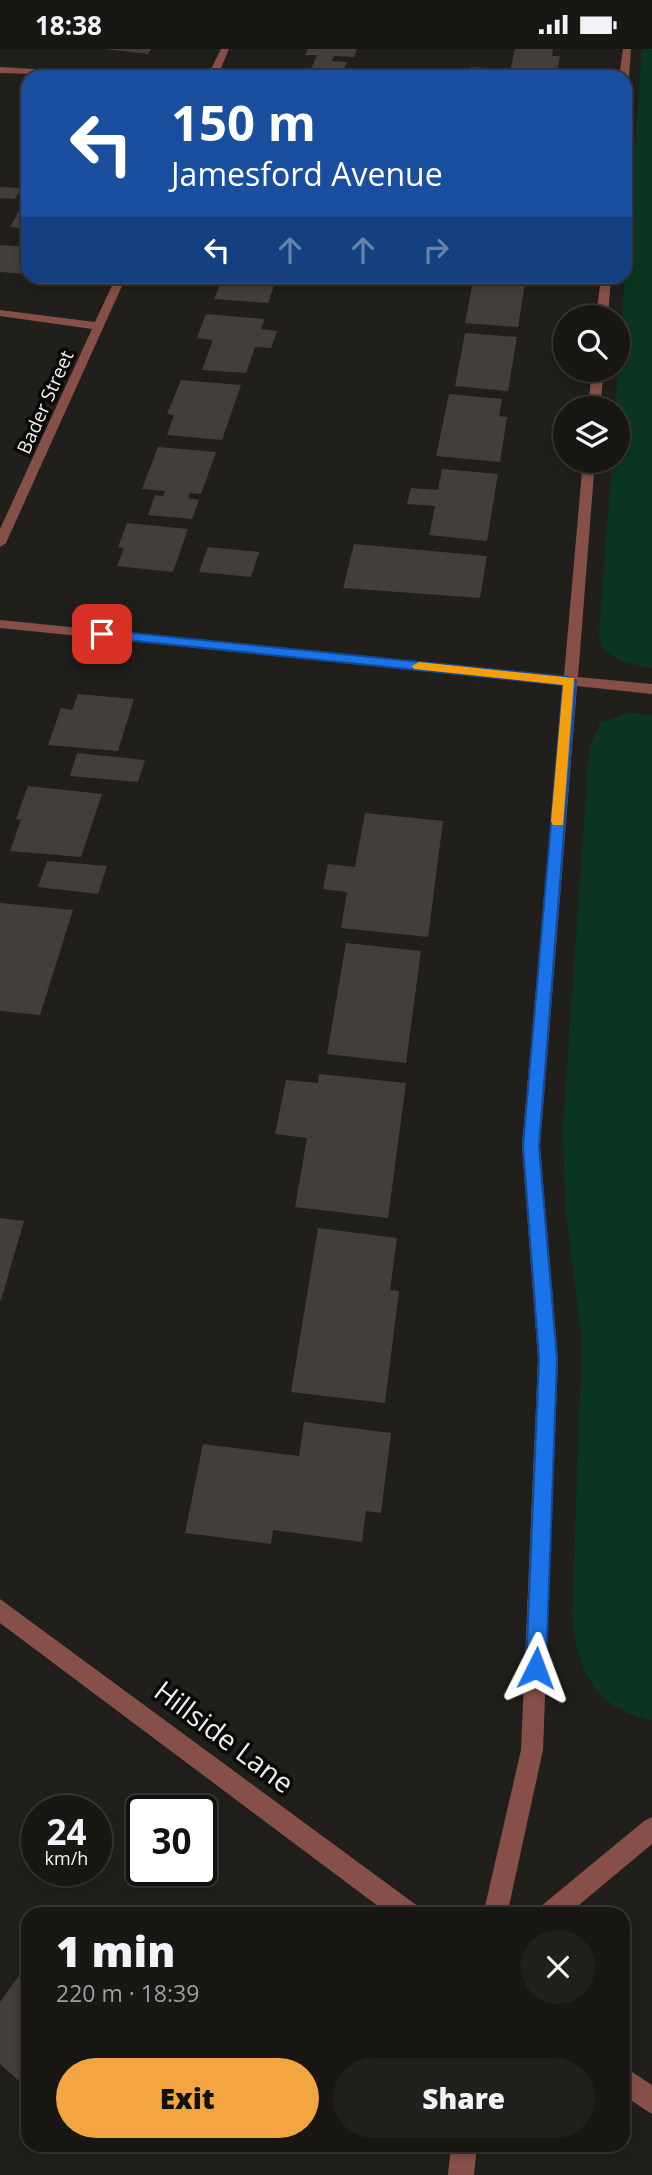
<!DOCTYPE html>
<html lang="en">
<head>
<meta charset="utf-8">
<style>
  :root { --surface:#191714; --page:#22201d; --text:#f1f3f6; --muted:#9f9fa0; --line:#373634; --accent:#f3a542 }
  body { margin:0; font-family:"Open Sans",sans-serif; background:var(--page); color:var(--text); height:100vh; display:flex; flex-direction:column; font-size:26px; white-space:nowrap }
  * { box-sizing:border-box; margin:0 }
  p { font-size:23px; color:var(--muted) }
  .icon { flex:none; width:38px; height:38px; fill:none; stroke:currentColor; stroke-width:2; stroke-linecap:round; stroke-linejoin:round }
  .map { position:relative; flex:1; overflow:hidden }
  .side { position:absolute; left:21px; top:1858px; width:609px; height:245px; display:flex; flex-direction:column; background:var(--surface); border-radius:21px; box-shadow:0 4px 10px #0003,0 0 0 2px var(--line) }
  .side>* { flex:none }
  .banner { position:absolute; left:21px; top:21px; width:611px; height:214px; border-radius:21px; box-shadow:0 4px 10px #0003,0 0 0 2px var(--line); background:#1a4fa0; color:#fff; overflow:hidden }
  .controls { position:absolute; left:553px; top:256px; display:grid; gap:14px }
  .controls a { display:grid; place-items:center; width:77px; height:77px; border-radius:50%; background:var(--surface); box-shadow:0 4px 10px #0003,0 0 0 2px var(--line); font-size:35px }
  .speed { position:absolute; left:21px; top:1746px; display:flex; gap:14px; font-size:35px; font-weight:700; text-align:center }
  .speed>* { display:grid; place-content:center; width:91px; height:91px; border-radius:50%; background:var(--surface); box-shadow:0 4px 10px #0003,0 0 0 2px var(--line); line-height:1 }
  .speed small { font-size:18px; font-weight:400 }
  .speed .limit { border:4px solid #111; border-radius:10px; background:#fff; color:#111 }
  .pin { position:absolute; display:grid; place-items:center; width:60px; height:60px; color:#fff; margin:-30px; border-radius:14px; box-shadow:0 4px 10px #0006 }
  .me { position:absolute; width:77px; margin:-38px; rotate:3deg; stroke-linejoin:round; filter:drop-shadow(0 0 5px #0008) }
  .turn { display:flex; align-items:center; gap:24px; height:147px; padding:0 35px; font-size:32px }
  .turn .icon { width:91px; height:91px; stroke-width:2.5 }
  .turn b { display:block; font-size:49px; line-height:60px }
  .lanes { display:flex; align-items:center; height:66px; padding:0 35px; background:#0003; justify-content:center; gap:35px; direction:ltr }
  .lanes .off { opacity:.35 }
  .round { display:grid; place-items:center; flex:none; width:74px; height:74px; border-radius:37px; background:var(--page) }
  .summary { display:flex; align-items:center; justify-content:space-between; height:119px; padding:0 35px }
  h1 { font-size:42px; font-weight:800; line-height:52px }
  .action { display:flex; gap:14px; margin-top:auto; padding:14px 35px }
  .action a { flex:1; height:80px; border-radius:42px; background:var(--accent); color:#111; font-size:28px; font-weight:800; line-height:80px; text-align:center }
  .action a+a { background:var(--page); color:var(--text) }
  .status { display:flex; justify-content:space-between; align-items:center; height:49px; padding:0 35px; background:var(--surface); direction:ltr }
  .status svg { height:19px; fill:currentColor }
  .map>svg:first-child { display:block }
  .green { fill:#0c3623 }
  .building { fill:#433e3c }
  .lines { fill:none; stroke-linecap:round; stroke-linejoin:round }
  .minor { fill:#865048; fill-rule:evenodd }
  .route { fill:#1a73e8; stroke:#114b97; stroke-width:2 }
  .slow { fill:#f59e0b }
  .labels { text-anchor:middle; stroke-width:7; stroke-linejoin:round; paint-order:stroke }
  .far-street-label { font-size:19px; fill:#f0efec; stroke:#0a0907 }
  .near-street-label { font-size:28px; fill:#f0efec; stroke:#0a0907 }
</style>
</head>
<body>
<div class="status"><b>18:38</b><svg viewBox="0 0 49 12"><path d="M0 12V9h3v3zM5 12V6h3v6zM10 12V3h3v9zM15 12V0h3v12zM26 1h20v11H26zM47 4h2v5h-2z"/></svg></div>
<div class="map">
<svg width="652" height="2126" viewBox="0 0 652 2126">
  <rect width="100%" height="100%" fill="#211f1b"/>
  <path class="green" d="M 642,0 L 652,0 L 652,619 L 622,613 L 601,598 L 599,585 L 612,411 L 618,411 L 615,359 Z
    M 629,664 L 652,666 L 652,1671 C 594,1660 577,1621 572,1566 L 582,1290 L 565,1156 L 563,1076 L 589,701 L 600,674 Z"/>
  <path class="building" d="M 105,0 L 151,0 L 148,5 Z
    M 308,0 L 357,0 L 354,8 L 334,7 L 332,12 L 347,13 L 343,22 L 311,20 L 317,6 L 305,6 Z
    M 515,0 L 553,0 L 552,7 L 560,7 L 557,25 L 510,22 Z
    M 471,18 L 506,20 L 505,28 L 469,28 Z
    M 0,138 L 21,139 L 15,150 L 0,149 Z
    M 21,158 L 28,158 L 28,180 L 10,178 Z
    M 0,196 L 28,198 L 28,225 L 0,223 Z
    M 223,228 L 277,228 L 268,254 L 214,250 Z
    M 474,228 L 526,228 L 518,278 L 465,274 Z
    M 206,265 L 265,270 L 261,280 L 277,282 L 271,299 L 255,298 L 246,324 L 202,321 L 213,291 L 197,289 Z
    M 465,284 L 517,288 L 508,342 L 455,337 Z
    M 181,331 L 241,336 L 222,391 L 167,386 L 174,366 L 167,365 Z
    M 449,345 L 502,350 L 499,367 L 507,368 L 500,413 L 436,407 Z
    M 158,398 L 216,403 L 201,445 L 190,444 L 188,449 L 199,451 L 192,470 L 148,466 L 155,446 L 163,447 L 165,442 L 142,440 Z
    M 442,420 L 498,425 L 487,492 L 429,486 L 435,457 L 407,455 L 411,439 L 438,441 Z
    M 127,474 L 188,480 L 173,523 L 117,517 L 124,499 L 118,498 Z
    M 354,495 L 487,507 L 480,549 L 343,539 Z
    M 208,498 L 259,503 L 251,528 L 199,523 Z
    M 78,645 L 134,650 L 118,702 L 48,696 L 61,659 L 72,661 Z
    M 77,704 L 145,711 L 138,733 L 70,727 Z
    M 28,737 L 102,745 L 81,808 L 10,802 L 21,771 L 16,770 Z
    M 365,764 L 443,772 L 428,888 L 341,879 L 347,843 L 323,840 L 328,815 L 355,818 Z
    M 47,812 L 107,817 L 98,845 L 38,838 Z
    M 0,854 L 73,861 L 40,966 L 0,962 Z
    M 346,894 L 421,902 L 406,1014 L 327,1005 Z
    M 319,1025 L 406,1034 L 388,1169 L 295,1158 L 307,1089 L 275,1085 L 286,1031 L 318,1034 Z
    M 0,1169 L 24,1172 L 1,1251 L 0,1251 Z
    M 318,1179 L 397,1189 L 390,1241 L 399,1242 L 385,1354 L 291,1343 Z
    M 304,1373 L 391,1384 L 381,1464 L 366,1462 L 362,1493 L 273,1481 L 271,1495 L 185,1484 L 203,1395 L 299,1407 Z
    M 28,1914 L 28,2040 L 0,2015 L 0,1953 Z"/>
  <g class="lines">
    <path class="minor" d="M 221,0 L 229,0 L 217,28 L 207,28 Z
      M 623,0 L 631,0 L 629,28 L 625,31 L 625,28 L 619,28 Z
      M 0,18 L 120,25 L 125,28 L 0,24 Z
      M 116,228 L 126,228 L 6,494 L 0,498 L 0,480 L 92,280 L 0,267 L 0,261 L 95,273 Z
      M 601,228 L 611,228 L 608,268 L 596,268 Z
      M 592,320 L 604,320 L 600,359 L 588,359 Z
      M 583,411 L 595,411 L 578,628 L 652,635 L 652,645 L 577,637 L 540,1097 L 558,1310 L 543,1701 L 507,1866 L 483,1866 L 521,1701 L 538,1310 L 522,1097 L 563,636 L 0,579 L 0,571 L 564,627 Z
      M 0,1550 L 419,1858 L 423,1866 L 390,1866 L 0,1574 Z
      M 652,1768 L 652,1795 L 567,1866 L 536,1866 L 540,1858 L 644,1772 Z
      M 623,2017 L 652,2036 L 652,2065 L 623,2046 Z
      M 451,2096 L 477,2096 L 474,2126 L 448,2126 Z"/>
  </g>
  <path class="route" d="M 102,581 L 569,628 L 576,632 L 539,1097 L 557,1310 L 546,1619 L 543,1626 L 536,1629 L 529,1626 L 526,1619 L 539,1310 L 523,1097 L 563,636 L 97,588 L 97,582 Z"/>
  <path class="slow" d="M 419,613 L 574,629 L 563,776 L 553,776 L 551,772 L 563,636 L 414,620 L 412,617 Z"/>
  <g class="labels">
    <g class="far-street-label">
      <text transform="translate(45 353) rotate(-66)" y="7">Bader Street</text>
    </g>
    <g class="near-street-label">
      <text transform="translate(224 1688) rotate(37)" y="10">Hillside Lane</text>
    </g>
  </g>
</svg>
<div class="controls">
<a><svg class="icon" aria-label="search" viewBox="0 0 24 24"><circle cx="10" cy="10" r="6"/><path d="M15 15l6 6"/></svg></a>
<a><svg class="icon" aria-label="layers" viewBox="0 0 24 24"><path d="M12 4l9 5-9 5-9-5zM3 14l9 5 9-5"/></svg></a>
</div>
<div class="speed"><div>24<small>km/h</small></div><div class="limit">30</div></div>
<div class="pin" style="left:102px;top:585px;background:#d93025"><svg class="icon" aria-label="arrive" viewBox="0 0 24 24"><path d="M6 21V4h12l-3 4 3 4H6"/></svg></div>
<svg class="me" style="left:536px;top:1619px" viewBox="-20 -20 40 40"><path d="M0-17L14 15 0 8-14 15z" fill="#1a73e8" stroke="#fff" stroke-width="4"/></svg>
<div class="banner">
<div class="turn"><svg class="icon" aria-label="left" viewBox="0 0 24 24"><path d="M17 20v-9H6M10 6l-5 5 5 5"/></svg><div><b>150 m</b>Jamesford Avenue</div></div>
<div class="lanes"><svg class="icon" aria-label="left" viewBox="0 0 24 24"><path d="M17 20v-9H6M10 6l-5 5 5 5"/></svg><svg class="icon off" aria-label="ahead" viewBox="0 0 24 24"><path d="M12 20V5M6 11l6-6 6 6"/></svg><svg class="icon off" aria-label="ahead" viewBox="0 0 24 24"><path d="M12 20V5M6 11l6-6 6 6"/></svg><svg class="icon off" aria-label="right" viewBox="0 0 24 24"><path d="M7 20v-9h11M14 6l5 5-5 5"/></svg></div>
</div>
<section class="side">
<div class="summary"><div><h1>1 min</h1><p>220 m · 18:39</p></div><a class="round"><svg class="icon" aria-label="close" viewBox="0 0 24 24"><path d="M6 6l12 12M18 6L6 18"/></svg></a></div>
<div class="action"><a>Exit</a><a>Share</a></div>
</section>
</div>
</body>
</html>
